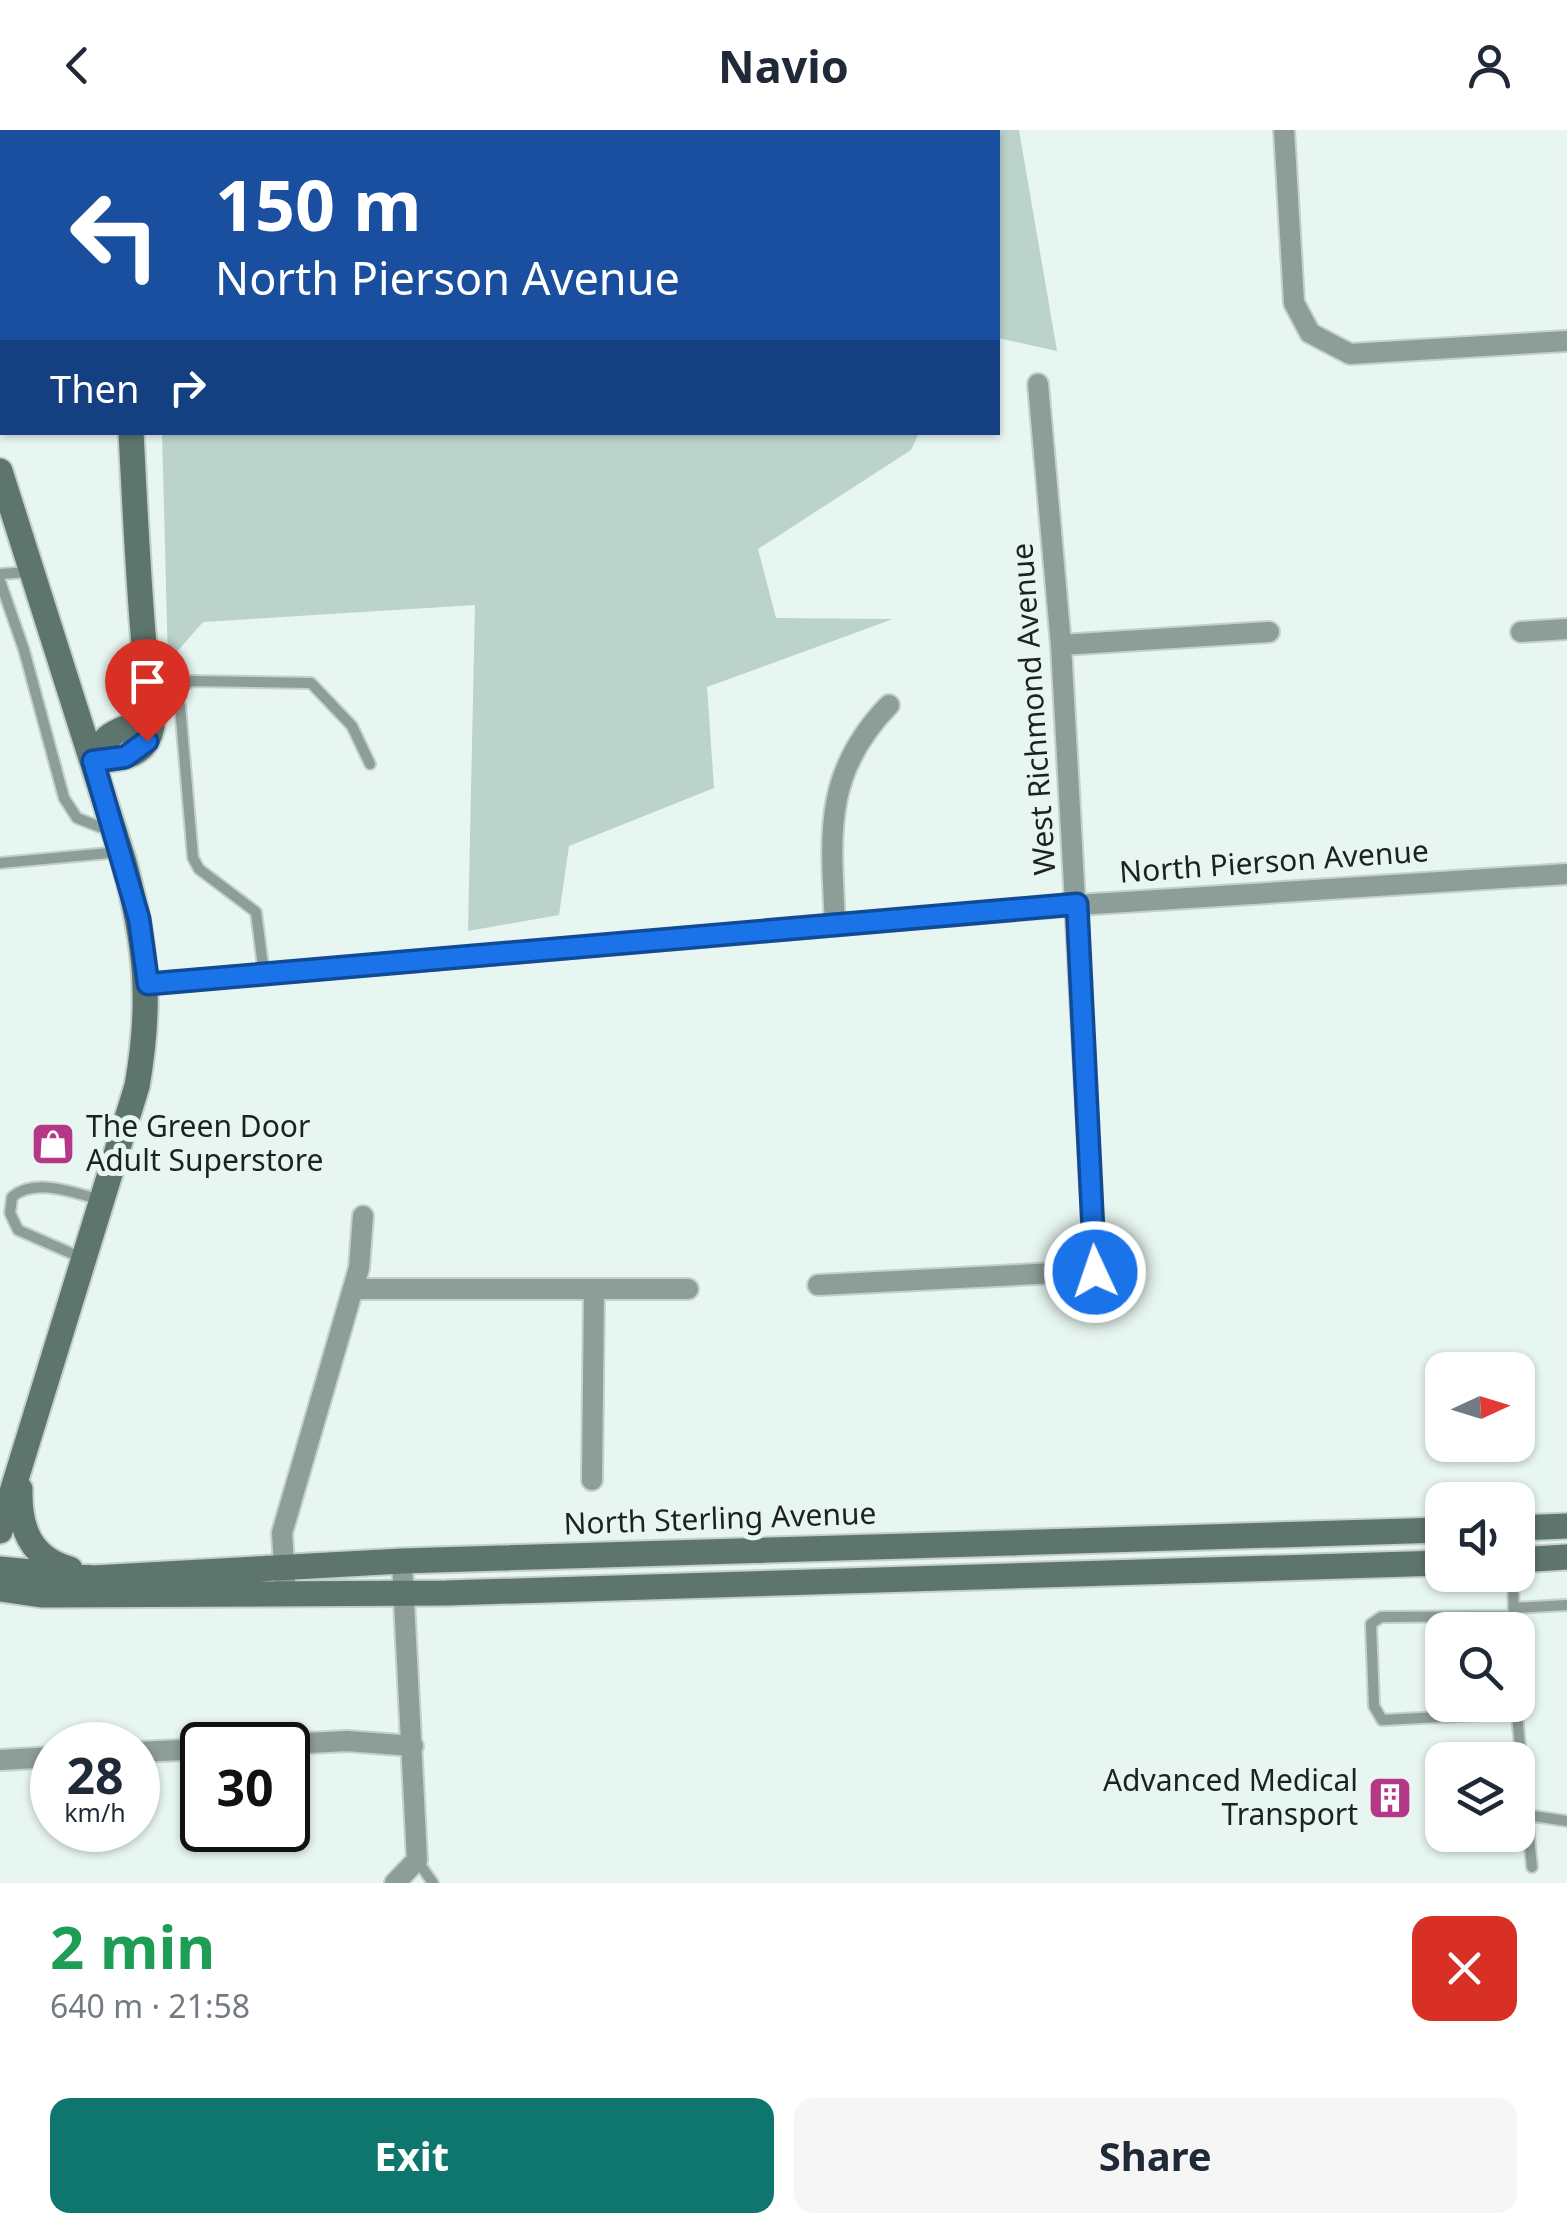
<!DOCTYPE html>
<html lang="en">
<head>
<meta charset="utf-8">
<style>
  :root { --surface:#fff; --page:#f6f6f7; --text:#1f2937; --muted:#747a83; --accent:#0f766e }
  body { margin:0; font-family:"Noto Sans",sans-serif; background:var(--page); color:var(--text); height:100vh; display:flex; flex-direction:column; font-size:38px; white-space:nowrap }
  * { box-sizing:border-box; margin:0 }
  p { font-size:32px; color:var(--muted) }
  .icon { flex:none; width:55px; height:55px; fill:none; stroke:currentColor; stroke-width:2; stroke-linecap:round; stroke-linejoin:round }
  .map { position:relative; height:1753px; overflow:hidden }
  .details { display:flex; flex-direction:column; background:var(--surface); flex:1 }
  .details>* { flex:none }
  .guide { position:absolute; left:0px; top:0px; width:1000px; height:305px; box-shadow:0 2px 8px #0004; background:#1a4fa0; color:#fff; overflow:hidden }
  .needle { width:65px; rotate:86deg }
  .controls { position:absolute; left:1425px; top:1222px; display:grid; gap:20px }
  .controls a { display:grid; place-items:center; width:110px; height:110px; border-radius:20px; background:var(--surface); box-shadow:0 2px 8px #0004; font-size:50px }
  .speed { position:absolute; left:30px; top:1592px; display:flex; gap:20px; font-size:50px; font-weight:700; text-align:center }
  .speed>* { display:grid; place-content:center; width:130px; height:130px; border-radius:50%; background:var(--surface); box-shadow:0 2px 8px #0004; line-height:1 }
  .speed small { font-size:25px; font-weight:400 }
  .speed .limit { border:5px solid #111; border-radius:15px; background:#fff; color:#111 }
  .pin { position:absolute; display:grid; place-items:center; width:85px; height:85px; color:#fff; margin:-102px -42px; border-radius:50% 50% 50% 0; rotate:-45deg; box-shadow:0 0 10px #0007 }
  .pin .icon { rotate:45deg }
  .me { position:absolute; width:110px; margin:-55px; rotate:357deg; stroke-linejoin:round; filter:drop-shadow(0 0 8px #0008) }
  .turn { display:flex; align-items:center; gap:35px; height:210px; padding:0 50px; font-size:45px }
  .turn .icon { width:130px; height:130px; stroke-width:2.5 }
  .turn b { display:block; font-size:70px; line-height:85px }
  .then { display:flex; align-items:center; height:95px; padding:0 50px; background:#0003; gap:20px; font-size:38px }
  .round { display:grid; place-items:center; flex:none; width:105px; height:105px; border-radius:20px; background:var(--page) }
  .head { display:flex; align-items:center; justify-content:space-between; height:170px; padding:0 50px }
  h1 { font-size:60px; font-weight:700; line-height:75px; color:#1e9e55 }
  .button { display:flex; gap:20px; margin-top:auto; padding:20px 50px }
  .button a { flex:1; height:115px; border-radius:20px; background:var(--accent); color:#fff; font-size:40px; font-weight:700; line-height:115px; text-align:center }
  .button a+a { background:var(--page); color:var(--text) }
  header { display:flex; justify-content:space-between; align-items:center; height:130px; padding:0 50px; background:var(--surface); font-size:45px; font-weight:700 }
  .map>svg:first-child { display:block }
  .green { fill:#bbd3ca }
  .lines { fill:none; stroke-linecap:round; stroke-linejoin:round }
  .lane-casing { stroke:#c3d0cb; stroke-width:14 }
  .street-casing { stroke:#c3d0cb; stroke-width:24 }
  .secondary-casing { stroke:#c3d0cb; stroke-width:29 }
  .lane { stroke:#8d9d97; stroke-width:10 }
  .street { stroke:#8d9d97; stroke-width:20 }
  .secondary { stroke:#5d756c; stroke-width:25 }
  .route-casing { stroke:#114b97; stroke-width:25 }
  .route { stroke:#1a73e8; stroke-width:18 }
  .labels { text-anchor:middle; stroke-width:10; stroke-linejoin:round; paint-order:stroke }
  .street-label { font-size:30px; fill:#1d2220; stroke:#e7f6f0 }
  .poi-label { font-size:30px; fill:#1d2220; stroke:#e7f6f0; text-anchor:start }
</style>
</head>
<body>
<header><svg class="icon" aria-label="back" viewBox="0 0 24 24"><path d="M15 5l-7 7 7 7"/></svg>Navio<svg class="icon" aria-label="person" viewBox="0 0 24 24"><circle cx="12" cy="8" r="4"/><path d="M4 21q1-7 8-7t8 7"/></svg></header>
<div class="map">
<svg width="1567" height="1753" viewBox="0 0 1567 1753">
  <rect width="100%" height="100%" fill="#e7f6f0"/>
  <path class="green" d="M 419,0 L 1019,0 L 1057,221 L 998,208 L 998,2 Z
    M 162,303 L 162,302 L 919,303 L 911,320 L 758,419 L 776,488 L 893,489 L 707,557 L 714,658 L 569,716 L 559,785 L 468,801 L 475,475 L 203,492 L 168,532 Z"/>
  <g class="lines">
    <defs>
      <path id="lane" d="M 0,444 L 29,442
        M 0,451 L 24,520 L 64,668 L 77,688 L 113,702
        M 154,561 L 172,563 L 180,576 L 193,728 L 199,739 L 256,782 L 264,844
        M 172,563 L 191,551 L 311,553 L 352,596 L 370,634
        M 0,733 L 120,722
        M 82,1128 L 18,1100 L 10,1083 L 12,1067 C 35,1047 75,1063 101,1070
        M 1513,1445 L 1514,1500
        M 1514,1478 L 1567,1475
        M 1514,1486 L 1381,1487 L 1371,1494 L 1374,1576 L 1382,1590 L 1517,1583
        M 1516,1575 L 1532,1737
        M 1527,1685 L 1567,1691
        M 417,1730 L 433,1753"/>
      <path id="street" d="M 1284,0 L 1294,173 L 1310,203 L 1350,224 L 1567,211
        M 1521,502 L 1567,499
        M 1061,515 L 1269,502
        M 835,795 C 831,706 822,644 889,575
        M 148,854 L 1077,775 L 1567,744
        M 818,1155 L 1095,1141 L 1061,515 L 1038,254
        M 353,1159 L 688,1159
        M 592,1350 L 594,1161
        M 285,1451 L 282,1403 L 359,1138 L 363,1086
        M 270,1615 L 347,1611 L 413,1616
        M 138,1622 L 202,1619
        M 0,1630 L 52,1627
        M 395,1753 L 417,1730 L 402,1431"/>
      <path id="secondary" d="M 116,0 L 116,2
        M 0,341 L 124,732 C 146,814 152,872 137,956 L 0,1401
        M 93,631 C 112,629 138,629 148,609 C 160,584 147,552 145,526 C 138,452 135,377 131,302
        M 93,631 C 97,625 102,613 107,608 C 130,590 140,605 142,564
        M 20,1359 C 19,1398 30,1428 70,1439
        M 1518,1398 L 1567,1396
        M 1518,1430 L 1567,1427
        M 0,1439 L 93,1448 L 402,1431 L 1442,1400
        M 0,1459 L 43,1465 L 446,1463 L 1442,1433"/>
    </defs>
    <use href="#lane" class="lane-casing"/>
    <use href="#street" class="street-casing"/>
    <use href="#secondary" class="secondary-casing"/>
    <use href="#lane" class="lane"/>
    <use href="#street" class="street"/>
    <use href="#secondary" class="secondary"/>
  </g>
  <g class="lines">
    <defs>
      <path id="route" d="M 147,611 L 125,627 L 93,631 L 139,789 L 148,854 L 1077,774 L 1095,1142"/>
    </defs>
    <use href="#route" class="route-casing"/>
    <use href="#route" class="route"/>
  </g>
  <defs>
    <symbol id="shop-square" viewBox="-11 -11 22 22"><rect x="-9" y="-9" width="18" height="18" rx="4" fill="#b53888" stroke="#e7f6f0"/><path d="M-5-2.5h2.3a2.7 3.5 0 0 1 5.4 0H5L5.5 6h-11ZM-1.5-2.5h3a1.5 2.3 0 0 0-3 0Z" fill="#fff"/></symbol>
    <symbol id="building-square" viewBox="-11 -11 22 22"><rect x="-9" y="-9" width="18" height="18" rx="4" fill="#b53888" stroke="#e7f6f0"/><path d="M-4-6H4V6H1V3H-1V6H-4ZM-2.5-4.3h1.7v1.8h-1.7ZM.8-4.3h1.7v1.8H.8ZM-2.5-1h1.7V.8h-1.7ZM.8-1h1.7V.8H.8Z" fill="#fff"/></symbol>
  </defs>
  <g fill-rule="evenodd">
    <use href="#shop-square" x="28" y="989" width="50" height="50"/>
    <use href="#building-square" x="1365" y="1643" width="50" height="50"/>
  </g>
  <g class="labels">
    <g class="street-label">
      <text transform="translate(1034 579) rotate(-94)" y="10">West Richmond Avenue</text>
      <text transform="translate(1274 732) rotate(-4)" y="10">North Pierson Avenue</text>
      <text transform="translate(720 1389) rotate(-2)" y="10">North Sterling Avenue</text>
    </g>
    <g class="poi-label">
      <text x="86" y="1007">The Green Door<tspan x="86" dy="34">Adult Superstore</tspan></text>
      <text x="1358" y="1661" text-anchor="end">Advanced Medical<tspan x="1358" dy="34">Transport</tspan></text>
    </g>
  </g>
</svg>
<div class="controls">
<a><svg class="needle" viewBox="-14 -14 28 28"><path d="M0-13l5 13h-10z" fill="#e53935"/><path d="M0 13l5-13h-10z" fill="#747a83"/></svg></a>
<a><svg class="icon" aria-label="sound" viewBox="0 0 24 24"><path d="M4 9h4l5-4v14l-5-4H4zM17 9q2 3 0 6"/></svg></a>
<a><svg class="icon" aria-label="search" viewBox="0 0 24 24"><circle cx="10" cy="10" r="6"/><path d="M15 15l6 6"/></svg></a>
<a><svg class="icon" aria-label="layers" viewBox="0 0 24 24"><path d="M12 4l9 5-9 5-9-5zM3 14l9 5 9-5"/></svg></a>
</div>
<div class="speed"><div>28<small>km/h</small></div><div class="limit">30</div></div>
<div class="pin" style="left:147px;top:611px;background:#d93025"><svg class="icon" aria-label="arrive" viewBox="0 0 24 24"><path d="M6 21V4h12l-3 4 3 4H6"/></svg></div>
<svg class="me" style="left:1095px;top:1142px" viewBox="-20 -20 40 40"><circle r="17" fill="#1a73e8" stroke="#fff" stroke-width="3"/><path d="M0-11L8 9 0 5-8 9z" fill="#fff"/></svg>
<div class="guide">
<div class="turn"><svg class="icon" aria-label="left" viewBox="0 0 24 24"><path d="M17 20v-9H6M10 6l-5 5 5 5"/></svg><div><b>150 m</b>North Pierson Avenue</div></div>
<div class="then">Then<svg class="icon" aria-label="right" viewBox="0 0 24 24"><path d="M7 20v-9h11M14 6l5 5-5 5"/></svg></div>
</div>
</div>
<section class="details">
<div class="head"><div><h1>2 min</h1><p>640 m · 21:58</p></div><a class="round" style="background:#d93025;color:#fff"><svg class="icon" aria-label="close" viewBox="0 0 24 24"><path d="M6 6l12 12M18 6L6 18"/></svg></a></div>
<div class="button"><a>Exit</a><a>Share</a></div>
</section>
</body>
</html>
